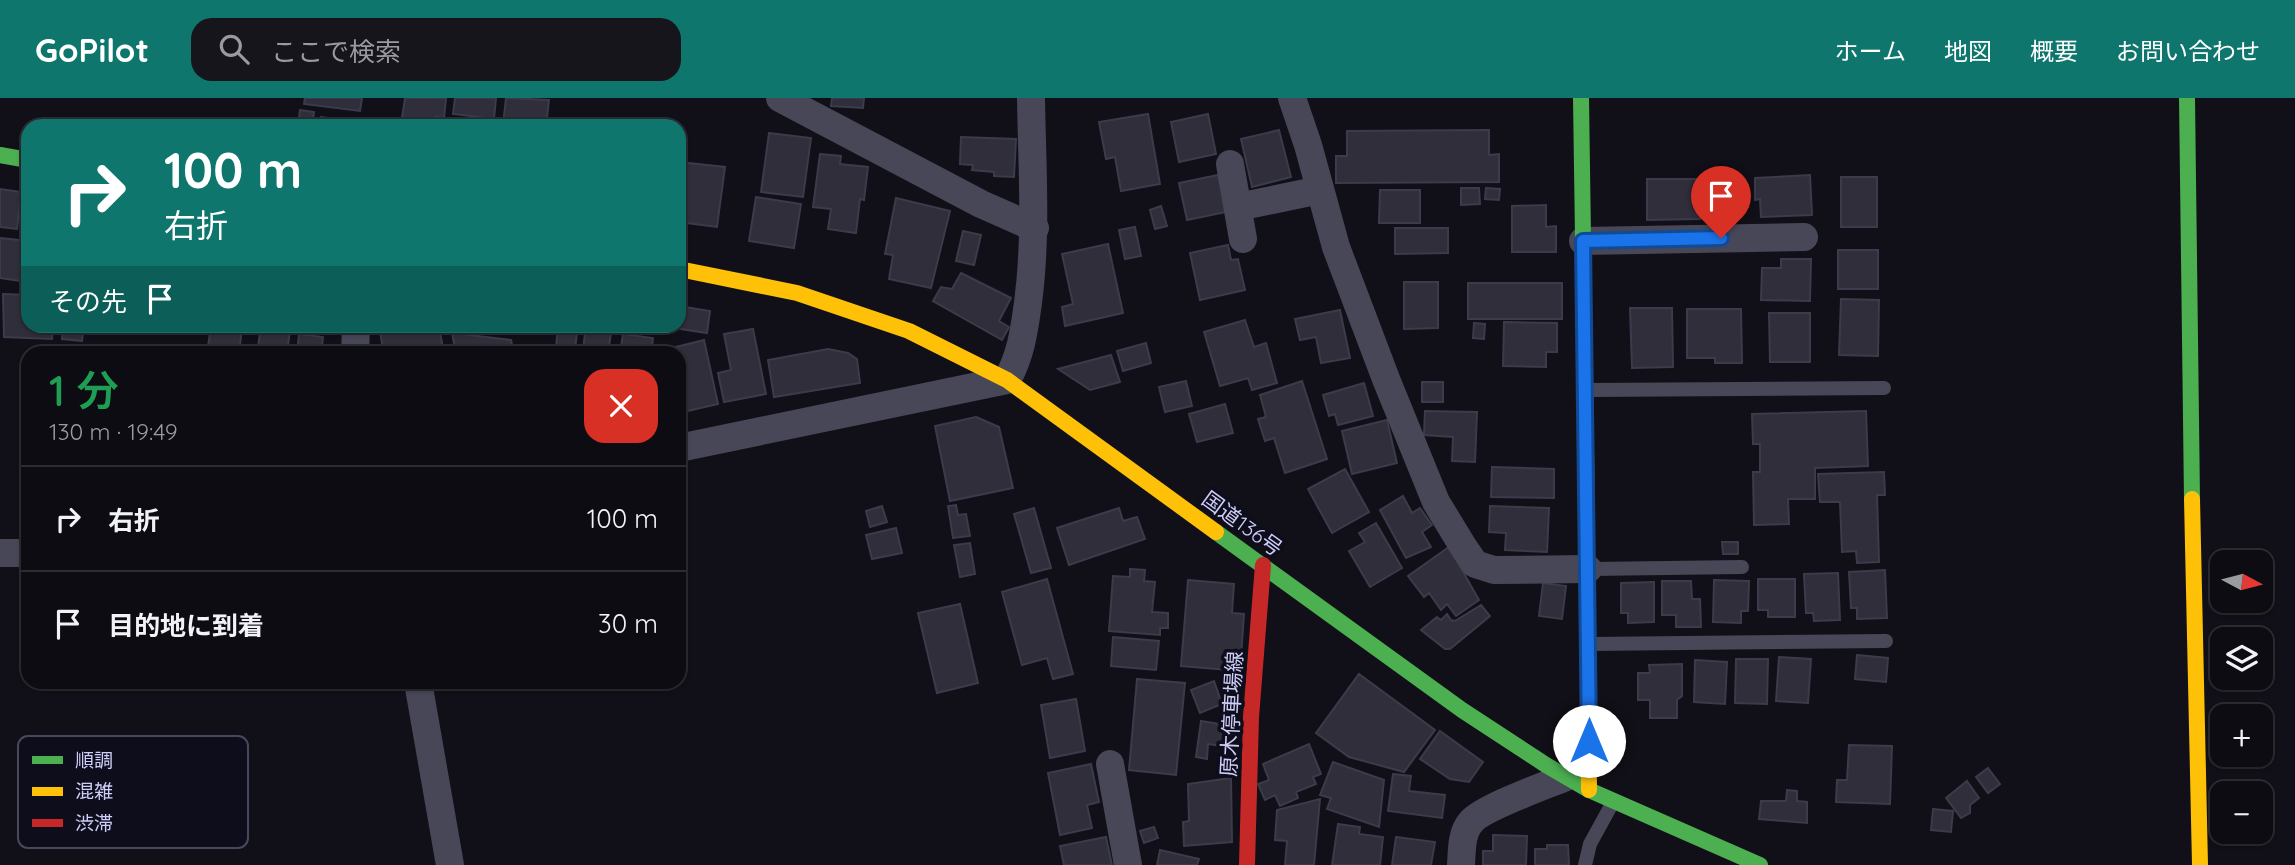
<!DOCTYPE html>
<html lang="ja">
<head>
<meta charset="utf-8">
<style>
  :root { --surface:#0d0c12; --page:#16151b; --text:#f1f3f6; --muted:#9a9b9f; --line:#2d2c32; --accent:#0f766e }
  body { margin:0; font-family:Quicksand,"Noto Sans JP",sans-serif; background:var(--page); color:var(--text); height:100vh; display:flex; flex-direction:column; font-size:26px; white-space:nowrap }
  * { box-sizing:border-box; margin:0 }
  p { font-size:23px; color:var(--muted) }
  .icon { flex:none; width:38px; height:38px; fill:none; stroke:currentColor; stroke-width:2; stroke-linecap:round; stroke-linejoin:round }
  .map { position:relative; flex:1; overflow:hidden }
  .panel { position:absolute; left:21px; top:248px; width:665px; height:343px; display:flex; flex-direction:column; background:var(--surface); border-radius:21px; box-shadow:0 2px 5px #0004,0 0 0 2px var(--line) }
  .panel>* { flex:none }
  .guide { position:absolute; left:21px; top:21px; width:665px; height:214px; border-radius:21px; box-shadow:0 2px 5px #0004,0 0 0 2px var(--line); background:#0f766e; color:#fff; overflow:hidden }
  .needle { width:46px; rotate:97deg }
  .fabs { position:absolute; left:2210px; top:452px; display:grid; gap:14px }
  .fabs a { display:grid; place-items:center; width:63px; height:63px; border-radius:14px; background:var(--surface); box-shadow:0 2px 5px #0004,0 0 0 2px var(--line); font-size:35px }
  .pin { position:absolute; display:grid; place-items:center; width:60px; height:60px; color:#fff; margin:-72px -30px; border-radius:50% 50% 50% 0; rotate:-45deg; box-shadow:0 0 7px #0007 }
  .pin .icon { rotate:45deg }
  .me { position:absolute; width:77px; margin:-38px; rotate:0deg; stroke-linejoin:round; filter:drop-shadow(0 0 5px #0008) }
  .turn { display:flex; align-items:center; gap:24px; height:147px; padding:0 28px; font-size:32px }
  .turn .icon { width:91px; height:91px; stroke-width:2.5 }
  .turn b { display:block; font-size:49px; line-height:60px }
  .then { display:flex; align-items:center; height:66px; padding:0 28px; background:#0003; gap:14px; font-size:26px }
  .round { display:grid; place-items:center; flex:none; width:74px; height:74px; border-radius:21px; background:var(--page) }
  .summary { display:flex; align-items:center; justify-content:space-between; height:119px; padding:0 28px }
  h1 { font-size:42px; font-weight:600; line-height:52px; color:#1e9e55 }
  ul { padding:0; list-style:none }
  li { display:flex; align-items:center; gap:21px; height:105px; padding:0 28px; border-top:2px solid var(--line) }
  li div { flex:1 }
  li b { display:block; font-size:26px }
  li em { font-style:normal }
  header { display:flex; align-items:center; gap:42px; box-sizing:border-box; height:98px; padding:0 35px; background:var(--accent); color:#fff }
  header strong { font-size:33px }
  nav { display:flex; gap:38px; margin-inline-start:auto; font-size:24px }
  .search { width:490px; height:63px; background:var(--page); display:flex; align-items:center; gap:18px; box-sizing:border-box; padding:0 24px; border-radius:21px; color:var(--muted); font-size:26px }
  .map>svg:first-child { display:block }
  .building { fill:#2f2e3a; stroke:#3c3b4b; stroke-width:2 }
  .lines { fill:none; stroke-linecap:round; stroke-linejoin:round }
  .lane { stroke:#474757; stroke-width:14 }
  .street { stroke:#474757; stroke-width:28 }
  .fast { stroke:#4caf50; stroke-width:16 }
  .slow { stroke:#ffc107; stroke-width:16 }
  .jam { stroke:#c62828; stroke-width:16 }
  .route-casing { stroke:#114b97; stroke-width:18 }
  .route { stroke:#1a73e8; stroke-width:12 }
  .labels { text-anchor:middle; stroke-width:7; stroke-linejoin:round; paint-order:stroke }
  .street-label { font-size:21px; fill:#cecef9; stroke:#0e0d1b }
  .key { fill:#0e0d1b; stroke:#48475e; stroke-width:2 }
  .key-label { font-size:19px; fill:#cecef9 }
</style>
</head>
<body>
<header>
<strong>GoPilot</strong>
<div class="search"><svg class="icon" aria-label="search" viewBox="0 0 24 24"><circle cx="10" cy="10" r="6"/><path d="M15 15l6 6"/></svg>ここで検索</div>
<nav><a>ホーム</a><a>地図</a><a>概要</a><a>お問い合わせ</a></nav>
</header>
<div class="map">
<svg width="2295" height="767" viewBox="0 0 2295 767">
  <rect width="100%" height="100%" fill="#111018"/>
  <path class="building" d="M 305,0 L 362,0 L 360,13 L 304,6 Z
    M 405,0 L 446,0 L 444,20 L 436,19 L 436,24 L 402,20 Z
    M 455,0 L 496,0 L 494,21 L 453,16 Z
    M 506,0 L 549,2 L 546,28 L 503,27 Z
    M 832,0 L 864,0 L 863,10 L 831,8 Z
    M 300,12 L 314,14 L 312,28 L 298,28 Z
    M 1148,16 L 1160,86 L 1121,93 L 1115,59 L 1106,61 L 1099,24 Z
    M 1208,16 L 1216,56 L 1179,64 L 1171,24 Z
    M 321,19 L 363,25 L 363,28 L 319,28 Z
    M 1279,32 L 1291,79 L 1252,89 L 1241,41 Z
    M 1489,32 L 1489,57 L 1499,56 L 1499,84 L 1336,85 L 1336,58 L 1347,58 L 1347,33 Z
    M 769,35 L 811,40 L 803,99 L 761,94 Z
    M 961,39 L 1016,41 L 1014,79 L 994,78 L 994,74 L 972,72 L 973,67 L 960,66 Z
    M 820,56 L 841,58 L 840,66 L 868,69 L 864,102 L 860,101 L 856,135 L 828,131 L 831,111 L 813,109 Z
    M 679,64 L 725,69 L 717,129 L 679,124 Z
    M 1218,77 L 1226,114 L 1187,122 L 1179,85 Z
    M 1810,77 L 1812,117 L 1761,119 L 1760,101 L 1755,102 L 1755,80 Z
    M 1841,79 L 1877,79 L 1877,129 L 1841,129 Z
    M 1647,81 L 1700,81 L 1700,121 L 1647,122 Z
    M 1461,90 L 1479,90 L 1480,106 L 1461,107 Z
    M 1486,90 L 1500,91 L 1499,102 L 1485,101 Z
    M 0,91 L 21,94 L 17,131 L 0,129 Z
    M 1380,92 L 1420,92 L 1420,125 L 1379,125 Z
    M 756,99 L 801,106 L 794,150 L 749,143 Z
    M 896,100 L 950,113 L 931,190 L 889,181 L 893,157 L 885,156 Z
    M 1546,107 L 1546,129 L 1556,128 L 1556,154 L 1512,154 L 1512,108 Z
    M 1161,108 L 1167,128 L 1155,131 L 1150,112 Z
    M 1135,129 L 1141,158 L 1125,161 L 1119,132 Z
    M 1395,130 L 1448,130 L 1448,155 L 1395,156 Z
    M 963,133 L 981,137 L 974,167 L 956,163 Z
    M 0,140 L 28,143 L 28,184 L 0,180 Z
    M 1108,146 L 1123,215 L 1065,228 L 1062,209 L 1073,206 L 1062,156 Z
    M 1228,147 L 1231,162 L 1238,161 L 1245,192 L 1200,202 L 1190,155 Z
    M 1838,152 L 1878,152 L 1878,191 L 1838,191 Z
    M 1781,161 L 1811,161 L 1810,203 L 1761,202 L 1762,170 L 1781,170 Z
    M 961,175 L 1011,200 L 999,223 L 1009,229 L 1002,242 L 933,203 L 941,189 L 952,191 Z
    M 1404,184 L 1438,184 L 1438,230 L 1404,231 Z
    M 1468,185 L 1562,185 L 1562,221 L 1468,221 Z
    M 3,196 L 28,197 L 28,228 L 53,228 L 52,241 L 4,239 Z
    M 1841,201 L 1879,202 L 1878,258 L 1839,257 Z
    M 679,208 L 710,213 L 707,235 L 661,228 L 679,228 Z
    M 1630,210 L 1672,210 L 1673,269 L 1632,270 Z
    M 1687,211 L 1741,211 L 1742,265 L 1715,265 L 1715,260 L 1687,260 Z
    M 1340,212 L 1350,260 L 1321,265 L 1316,239 L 1300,242 L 1295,221 Z
    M 1769,215 L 1810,215 L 1810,264 L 1770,264 Z
    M 1245,222 L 1254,249 L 1266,245 L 1277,285 L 1252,292 L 1248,280 L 1220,288 L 1204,234 Z
    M 1504,224 L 1557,225 L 1557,254 L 1546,254 L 1546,269 L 1503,268 Z
    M 1474,225 L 1485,226 L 1484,241 L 1473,240 Z
    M 63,228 L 84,228 L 82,243 L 62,241 Z
    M 211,228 L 242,230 L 239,256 L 207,256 Z
    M 261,228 L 290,231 L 287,256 L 257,256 Z
    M 415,228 L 439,228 L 444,256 L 384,256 L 380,234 Z
    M 498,228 L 534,228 L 533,236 L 498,232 Z
    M 550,228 L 578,228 L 575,251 L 556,249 L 558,229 Z
    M 586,228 L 612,228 L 608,255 L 583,252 Z
    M 753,231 L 766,296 L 724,304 L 718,275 L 731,272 L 724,236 Z
    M 452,235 L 511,242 L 514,256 L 456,256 Z
    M 299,236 L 323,239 L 321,256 L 297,256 Z
    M 623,236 L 653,240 L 651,256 L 620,256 Z
    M 704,242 L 718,306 L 679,315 L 679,256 L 670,256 L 668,251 Z
    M 1146,245 L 1151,265 L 1123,273 L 1117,253 Z
    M 828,251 L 848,255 L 857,261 L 860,285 L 774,299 L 768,262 Z
    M 1111,257 L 1120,284 L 1090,292 L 1058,271 Z
    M 1186,283 L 1192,308 L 1165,314 L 1159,289 Z
    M 1302,283 L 1327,361 L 1285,375 L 1274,340 L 1265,343 L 1258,321 L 1266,319 L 1260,297 Z
    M 1422,284 L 1443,284 L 1443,304 L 1422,304 Z
    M 1364,285 L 1373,318 L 1338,327 L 1335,316 L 1329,318 L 1323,297 Z
    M 1225,306 L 1233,335 L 1197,344 L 1189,316 Z
    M 1425,313 L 1477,314 L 1475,364 L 1452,363 L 1453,339 L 1424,337 Z
    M 1866,313 L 1868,368 L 1815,370 L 1815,401 L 1788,401 L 1789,426 L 1754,427 L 1753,374 L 1760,374 L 1760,346 L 1753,346 L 1752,316 Z
    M 976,319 L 999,329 L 1013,390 L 950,403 L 935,328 Z
    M 1387,322 L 1397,365 L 1352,376 L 1342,333 Z
    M 1492,369 L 1554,371 L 1554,400 L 1491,399 Z
    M 1345,371 L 1369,414 L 1332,435 L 1308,391 Z
    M 1884,374 L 1885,397 L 1877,397 L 1879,464 L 1857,465 L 1856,453 L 1842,454 L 1840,404 L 1820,404 L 1818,376 Z
    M 1403,398 L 1412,415 L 1420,410 L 1432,427 L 1422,434 L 1431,449 L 1406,460 L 1380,412 Z
    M 956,407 L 958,417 L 966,416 L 970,438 L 953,440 L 948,408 Z
    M 882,408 L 887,424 L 870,429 L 866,413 Z
    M 1490,408 L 1549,410 L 1547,454 L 1505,452 L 1506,435 L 1489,434 Z
    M 1034,410 L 1051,470 L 1031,475 L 1014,416 Z
    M 1119,410 L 1123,423 L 1137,419 L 1145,441 L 1069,467 L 1057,430 Z
    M 1376,425 L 1402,470 L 1370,489 L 1349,453 L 1365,444 L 1359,435 Z
    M 896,430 L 902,455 L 872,461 L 866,437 Z
    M 1722,444 L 1738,444 L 1738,456 L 1723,456 Z
    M 970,445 L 975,476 L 960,479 L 954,447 Z
    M 1449,449 L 1479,502 L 1456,518 L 1447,506 L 1441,512 L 1429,495 L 1424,499 L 1408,478 Z
    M 1130,471 L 1145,472 L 1144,483 L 1155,484 L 1152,514 L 1168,515 L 1168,530 L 1160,530 L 1160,537 L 1109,533 L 1113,478 L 1130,479 Z
    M 1885,472 L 1887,520 L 1857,521 L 1857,510 L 1851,510 L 1849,474 Z
    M 1838,475 L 1840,522 L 1814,523 L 1813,515 L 1806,515 L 1804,476 Z
    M 1047,481 L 1073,576 L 1053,581 L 1047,560 L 1022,567 L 1002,494 Z
    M 1758,481 L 1795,481 L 1795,519 L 1768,519 L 1768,512 L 1758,512 Z
    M 1188,482 L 1234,486 L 1232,515 L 1244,516 L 1240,573 L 1181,568 Z
    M 1714,482 L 1749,483 L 1748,513 L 1741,513 L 1741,525 L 1713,524 Z
    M 1662,483 L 1691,483 L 1692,501 L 1700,501 L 1701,529 L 1676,529 L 1676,517 L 1662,517 Z
    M 1654,484 L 1654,524 L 1628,525 L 1628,515 L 1621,515 L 1621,485 Z
    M 1543,485 L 1566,488 L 1562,521 L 1539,518 Z
    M 960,506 L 978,585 L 937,595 L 918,515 Z
    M 1481,507 L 1490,518 L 1450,551 L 1445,551 L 1421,532 L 1437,519 L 1441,522 L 1447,516 L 1451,522 L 1455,523 Z
    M 1113,539 L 1159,543 L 1156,572 L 1111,568 Z
    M 1857,557 L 1888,560 L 1886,584 L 1855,581 Z
    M 1779,559 L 1811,561 L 1808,605 L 1776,603 Z
    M 1736,561 L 1768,561 L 1767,606 L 1735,605 Z
    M 1695,562 L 1727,564 L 1725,606 L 1694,604 Z
    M 1682,566 L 1682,598 L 1677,602 L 1677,620 L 1650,620 L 1650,602 L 1638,602 L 1638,575 L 1650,575 L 1649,567 Z
    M 1359,576 L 1435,632 L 1404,674 L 1349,659 L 1316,635 Z
    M 1137,581 L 1185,585 L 1176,677 L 1129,672 Z
    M 1214,583 L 1222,606 L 1200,615 L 1191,592 Z
    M 1076,601 L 1085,653 L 1050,660 L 1041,607 Z
    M 1201,623 L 1239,629 L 1236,650 L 1208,646 L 1207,661 L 1196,659 Z
    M 1440,633 L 1483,664 L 1469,684 L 1450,681 L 1420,661 Z
    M 1309,646 L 1321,676 L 1313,679 L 1316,686 L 1296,694 L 1298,700 L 1280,708 L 1275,697 L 1265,702 L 1258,686 L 1269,682 L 1263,666 Z
    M 1849,647 L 1892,648 L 1890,706 L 1836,704 L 1837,682 L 1847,682 Z
    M 1333,664 L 1384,682 L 1379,729 L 1327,711 L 1331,700 L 1320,697 Z
    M 1091,666 L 1099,704 L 1087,707 L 1092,730 L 1060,737 L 1048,675 Z
    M 1988,670 L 2000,686 L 1988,695 L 1976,679 Z
    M 1393,676 L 1411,678 L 1409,693 L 1445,697 L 1442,720 L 1388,713 Z
    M 1231,680 L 1232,744 L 1184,748 L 1183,724 L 1189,723 L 1188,686 Z
    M 1967,683 L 1979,700 L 1970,707 L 1970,715 L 1961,720 L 1946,700 Z
    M 1787,692 L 1797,693 L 1797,703 L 1807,704 L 1807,725 L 1759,721 L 1761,703 L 1786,703 Z
    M 1320,701 L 1314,767 L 1285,767 L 1287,743 L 1275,742 L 1277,712 Z
    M 1933,711 L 1953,713 L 1951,734 L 1931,732 Z
    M 1338,726 L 1360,729 L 1359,736 L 1383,739 L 1380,767 L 1332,767 Z
    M 1154,729 L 1158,740 L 1144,745 L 1140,733 Z
    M 1493,737 L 1527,738 L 1526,767 L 1483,767 L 1483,753 L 1493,753 Z
    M 1106,739 L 1112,767 L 1064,767 L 1060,748 Z
    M 1396,739 L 1435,744 L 1431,767 L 1392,767 Z
    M 1547,747 L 1568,747 L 1569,767 L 1535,767 L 1535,751 L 1547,751 Z
    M 1160,752 L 1199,761 L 1197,767 L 1157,767 Z"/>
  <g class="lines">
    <path class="lane" d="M 1588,292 L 1884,290
      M 1590,471 L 1742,469
      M 1590,546 L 1886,543
      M 1585,767 L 1590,746 L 1613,704"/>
    <path class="street" d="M 780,0 L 981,106 L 1035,130
      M 1292,0 L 1308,47 L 1336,149 L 1386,281 L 1436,404 L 1464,450 L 1475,466 L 1494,472 L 1588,471
      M 1230,66 L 1243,141
      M 1238,109 L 1320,92
      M 1583,143 L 1804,139
      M 355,256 L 356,228
      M 679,350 L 1007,282 C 1021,257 1024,233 1028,205 C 1037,135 1032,70 1031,0
      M 0,455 L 28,455
      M 418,584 L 450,767
      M 1110,666 L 1128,767
      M 1461,767 C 1462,753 1461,735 1471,724 C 1482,710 1547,687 1566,679"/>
    <path class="fast" d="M 1581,0 L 1586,350
      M 2187,0 L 2192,401
      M 0,57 L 28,62
      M 1216,434 L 1462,612 L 1546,667 L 1589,692 L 1760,767"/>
    <path class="slow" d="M 679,171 L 797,195 L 909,233 L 1007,282 L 1216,434
      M 1586,350 L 1589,692
      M 2192,401 L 2200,767"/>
    <path class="jam" d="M 1247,767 L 1251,619 L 1263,467"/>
  </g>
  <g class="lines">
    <defs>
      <path id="route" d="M 1589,643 L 1583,143 L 1721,140"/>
    </defs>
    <use href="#route" class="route-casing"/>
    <use href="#route" class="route"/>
  </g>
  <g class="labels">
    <g class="street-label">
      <text transform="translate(1242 426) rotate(36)" y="7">国道136号</text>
      <text transform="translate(1232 616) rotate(-87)" y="7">原木停車場線</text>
    </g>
  </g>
  <rect x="18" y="638" width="230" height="112" rx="10" class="key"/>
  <rect x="32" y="658" width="31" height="8" fill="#4caf50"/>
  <rect x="32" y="689" width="31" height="9" fill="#ffc107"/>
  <rect x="32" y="721" width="31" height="8" fill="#c62828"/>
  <g class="key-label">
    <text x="75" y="669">順調</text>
    <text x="75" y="700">混雑</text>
    <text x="75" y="732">渋滞</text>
  </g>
</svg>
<div class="fabs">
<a><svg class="needle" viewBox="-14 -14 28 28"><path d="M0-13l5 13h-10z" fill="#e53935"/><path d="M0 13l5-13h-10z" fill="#9a9b9f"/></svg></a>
<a><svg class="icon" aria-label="layers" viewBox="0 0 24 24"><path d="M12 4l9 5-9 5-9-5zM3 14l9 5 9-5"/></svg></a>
<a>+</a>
<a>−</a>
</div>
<div class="pin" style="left:1721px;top:140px;background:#d93025"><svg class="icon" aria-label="arrive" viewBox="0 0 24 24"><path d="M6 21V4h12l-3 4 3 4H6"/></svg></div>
<svg class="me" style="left:1589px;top:643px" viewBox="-20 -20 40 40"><circle r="19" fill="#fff"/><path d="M0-13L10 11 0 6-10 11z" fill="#1a73e8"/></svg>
<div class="guide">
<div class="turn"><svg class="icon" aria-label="right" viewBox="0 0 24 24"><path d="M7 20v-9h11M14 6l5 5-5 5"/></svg><div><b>100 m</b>右折</div></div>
<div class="then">その先<svg class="icon" aria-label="arrive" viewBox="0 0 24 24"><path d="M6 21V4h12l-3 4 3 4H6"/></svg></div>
</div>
<section class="panel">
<div class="summary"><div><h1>1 分</h1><p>130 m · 19:49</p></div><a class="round" style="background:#d93025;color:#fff"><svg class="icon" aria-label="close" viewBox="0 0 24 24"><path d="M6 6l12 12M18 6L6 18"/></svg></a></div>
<ul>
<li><svg class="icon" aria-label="right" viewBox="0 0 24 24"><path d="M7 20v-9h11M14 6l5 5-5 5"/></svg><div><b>右折</b></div><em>100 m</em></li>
<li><svg class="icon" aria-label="arrive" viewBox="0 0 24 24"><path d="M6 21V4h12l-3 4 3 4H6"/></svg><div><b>目的地に到着</b></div><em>30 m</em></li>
</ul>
</section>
</div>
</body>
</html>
